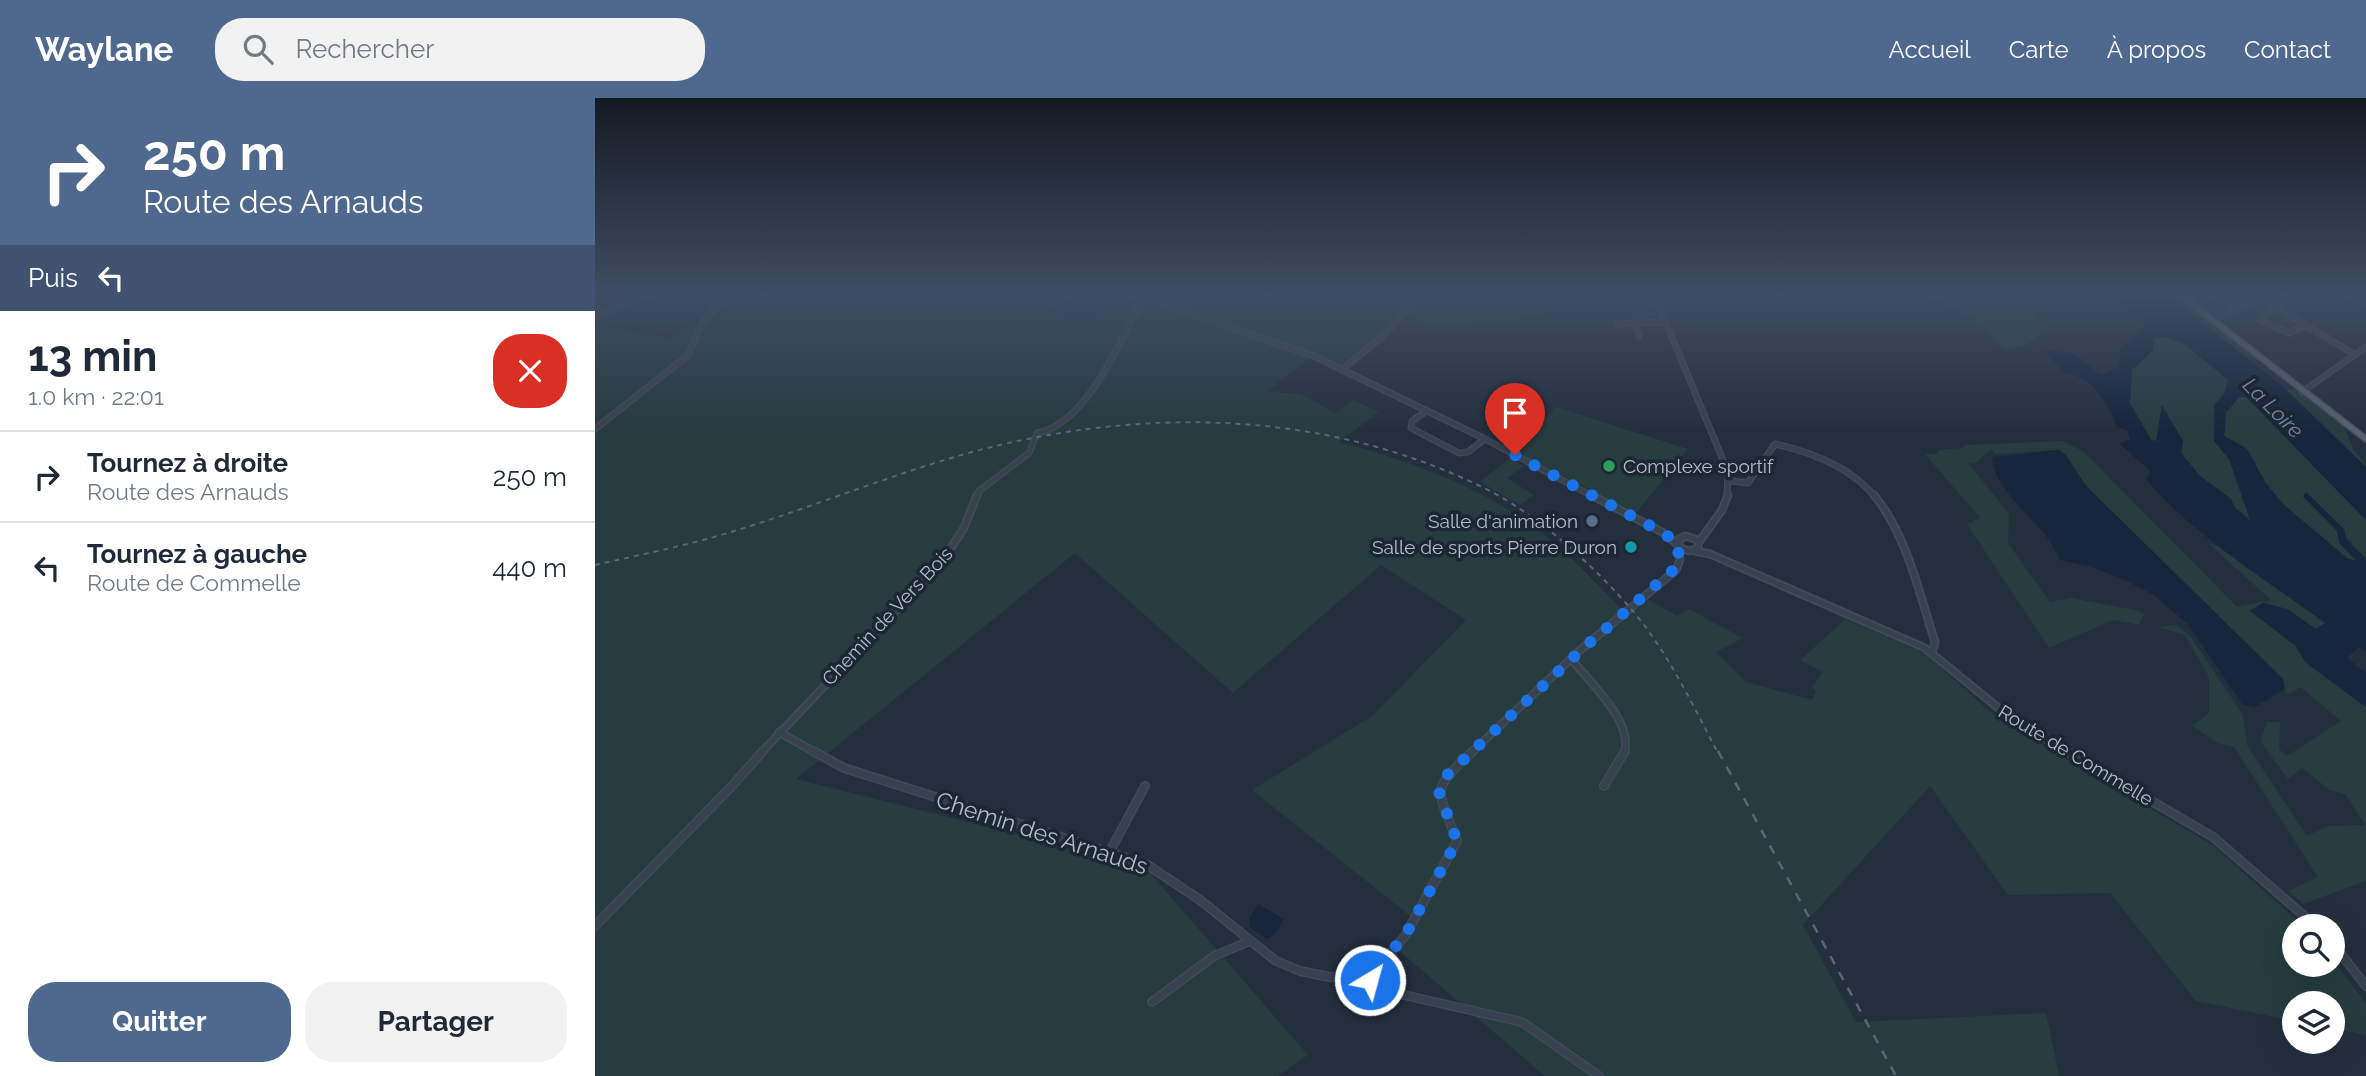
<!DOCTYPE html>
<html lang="fr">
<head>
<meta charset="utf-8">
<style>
  :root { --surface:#fff; --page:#f2f2f3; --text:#1f2937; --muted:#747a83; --line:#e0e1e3; --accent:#4f688e }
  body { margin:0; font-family:Raleway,sans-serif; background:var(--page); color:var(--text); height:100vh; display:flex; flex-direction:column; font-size:26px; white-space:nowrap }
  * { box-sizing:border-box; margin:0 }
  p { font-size:23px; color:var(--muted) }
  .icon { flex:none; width:38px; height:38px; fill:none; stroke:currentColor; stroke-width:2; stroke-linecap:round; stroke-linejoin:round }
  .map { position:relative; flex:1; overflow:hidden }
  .side { display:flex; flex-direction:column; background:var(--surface); width:595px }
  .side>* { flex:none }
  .hud { background:#4f688e; color:#fff; overflow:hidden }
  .controls { position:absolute; left:1687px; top:816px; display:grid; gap:14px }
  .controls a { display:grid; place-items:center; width:63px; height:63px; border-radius:50%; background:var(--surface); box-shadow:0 7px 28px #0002; font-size:35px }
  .pin { position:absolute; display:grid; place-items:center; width:60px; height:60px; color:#fff; margin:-72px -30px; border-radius:50% 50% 50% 0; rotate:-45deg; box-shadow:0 0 7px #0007 }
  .pin .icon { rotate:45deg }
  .me { position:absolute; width:77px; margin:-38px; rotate:37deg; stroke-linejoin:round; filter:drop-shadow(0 0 5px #0008) }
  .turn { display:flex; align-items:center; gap:24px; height:147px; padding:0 28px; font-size:32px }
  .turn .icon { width:91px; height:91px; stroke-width:2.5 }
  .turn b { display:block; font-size:49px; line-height:60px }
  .then { display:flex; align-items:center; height:66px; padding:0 28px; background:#0003; gap:14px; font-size:26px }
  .round { display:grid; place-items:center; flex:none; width:74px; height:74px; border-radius:28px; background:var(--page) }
  .overview { display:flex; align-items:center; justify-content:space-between; height:119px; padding:0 28px }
  h1 { font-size:42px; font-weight:700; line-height:52px }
  .primary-button { display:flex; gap:14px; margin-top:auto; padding:14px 28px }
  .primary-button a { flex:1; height:80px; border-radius:28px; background:var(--accent); color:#fff; font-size:28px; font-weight:700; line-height:80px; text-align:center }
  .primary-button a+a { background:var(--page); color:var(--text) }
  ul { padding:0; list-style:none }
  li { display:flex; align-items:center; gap:21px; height:91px; padding:0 28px; border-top:2px solid var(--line) }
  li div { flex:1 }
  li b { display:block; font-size:26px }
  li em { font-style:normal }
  header { display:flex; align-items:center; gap:42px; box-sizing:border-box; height:98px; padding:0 35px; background:var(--accent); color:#fff }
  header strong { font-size:33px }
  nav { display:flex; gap:38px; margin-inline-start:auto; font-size:24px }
  .search { width:490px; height:63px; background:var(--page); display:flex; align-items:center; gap:18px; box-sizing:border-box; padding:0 24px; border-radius:28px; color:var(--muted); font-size:26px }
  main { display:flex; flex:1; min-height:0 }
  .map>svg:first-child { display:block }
  .green { fill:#263c3f }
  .water { fill:#17263c; fill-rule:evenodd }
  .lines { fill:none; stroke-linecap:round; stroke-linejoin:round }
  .minor-far2-casing { stroke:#414a57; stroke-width:7 }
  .minor-far1-casing { stroke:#414a57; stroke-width:9 }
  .minor-casing { stroke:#414a57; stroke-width:10 }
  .major-casing { stroke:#414a57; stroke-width:8 }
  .minor-far2 { stroke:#38414e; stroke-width:4.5 }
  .minor-far1 { stroke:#38414e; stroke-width:5 }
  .minor { stroke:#38414e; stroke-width:7 }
  .major { stroke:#56606e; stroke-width:5 }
  .rail-far1 { stroke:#5a6575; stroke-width:2; stroke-dasharray:5 5; stroke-linecap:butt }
  .rail { stroke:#5a6575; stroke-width:2.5; stroke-dasharray:9 9; stroke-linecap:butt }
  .route { stroke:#1a73e8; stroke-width:12; stroke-dasharray:0 21.6 }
  .leisure-dot { fill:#2e9e5b; stroke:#1d2633; stroke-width:2.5 }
  .service-dot { fill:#5c6f8a; stroke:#1d2633; stroke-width:2.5 }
  .culture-dot { fill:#0f9aa8; stroke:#1d2633; stroke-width:2.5 }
  .labels { text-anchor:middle; stroke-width:7; stroke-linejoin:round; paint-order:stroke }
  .poi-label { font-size:19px; fill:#b4bcc9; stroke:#1d2633; text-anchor:end }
  .street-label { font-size:19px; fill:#b4bcc9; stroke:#1d2633 }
  .water-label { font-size:21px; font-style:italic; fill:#6d86a8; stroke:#1d2633 }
  .near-street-label { font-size:23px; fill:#b4bcc9; stroke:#1d2633 }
</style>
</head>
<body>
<header>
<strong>Waylane</strong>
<div class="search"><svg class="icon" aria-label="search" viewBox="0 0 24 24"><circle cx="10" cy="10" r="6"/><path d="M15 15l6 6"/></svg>Rechercher</div>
<nav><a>Accueil</a><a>Carte</a><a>À propos</a><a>Contact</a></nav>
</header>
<main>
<section class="side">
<div class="hud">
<div class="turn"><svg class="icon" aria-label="right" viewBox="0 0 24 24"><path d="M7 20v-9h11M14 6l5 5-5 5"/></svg><div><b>250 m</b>Route des Arnauds</div></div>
<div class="then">Puis<svg class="icon" aria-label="left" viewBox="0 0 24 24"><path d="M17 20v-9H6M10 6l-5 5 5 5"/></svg></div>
</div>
<div class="overview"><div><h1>13 min</h1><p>1.0 km · 22:01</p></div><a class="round" style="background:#d93025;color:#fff"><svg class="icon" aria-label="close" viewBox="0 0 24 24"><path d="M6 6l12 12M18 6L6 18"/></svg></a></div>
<ul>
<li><svg class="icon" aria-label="right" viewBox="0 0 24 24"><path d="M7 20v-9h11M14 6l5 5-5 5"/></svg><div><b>Tournez à droite</b><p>Route des Arnauds</p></div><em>250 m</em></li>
<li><svg class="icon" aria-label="left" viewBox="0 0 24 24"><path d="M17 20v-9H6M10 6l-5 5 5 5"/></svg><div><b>Tournez à gauche</b><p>Route de Commelle</p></div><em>440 m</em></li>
</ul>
<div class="primary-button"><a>Quitter</a><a>Partager</a></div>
</section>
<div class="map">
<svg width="1771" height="978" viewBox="0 0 1771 978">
  <rect width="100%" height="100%" fill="#242f3e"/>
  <path class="green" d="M 186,196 L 482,196 L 450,212 L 487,231 L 531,205 L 546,208 L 551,202 L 578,212 L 603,196 L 943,196 L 945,220 L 835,228 L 810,216 L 748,269 L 721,255 L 674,292 C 685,297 699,293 709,298 C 720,303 729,310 740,315 L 758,302 L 784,314 L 744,344 C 824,365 902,394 965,450 C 989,471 1010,495 1033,518 L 1054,502 L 1082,518 L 1094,511 L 1148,540 L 1121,554 L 1151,584 L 1217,602 L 1221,593 L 1217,589 L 1228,574 L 1205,562 L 1251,521 L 1330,555 L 1402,620 L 1619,748 L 1708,828 L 1699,828 L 1699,866 L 1738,866 L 1738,862 L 1771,906 L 1771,937 L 1738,930 L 1738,905 L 1699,905 L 1699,923 L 1601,903 L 1515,795 L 1413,797 L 1335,688 L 1208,827 L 1261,924 L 1451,915 L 1464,978 L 950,978 L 801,850 L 819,821 L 657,692 L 777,618 L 871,522 L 786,467 L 638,595 L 480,455 L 201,681 L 549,768 L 713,957 L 683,978 L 0,978 L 0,228 L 74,240 L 106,224 L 181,201 Z
    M 1331,196 C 1347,196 1406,192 1418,196 C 1426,198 1434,208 1439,214 C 1460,241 1430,248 1409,252 C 1397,238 1384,222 1367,213 C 1354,207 1342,204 1331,196 Z
    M 1568,196 L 1579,196 L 1660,258 L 1652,259 Z
    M 1571,239 L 1591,247 L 1633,282 L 1619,342 L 1634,361 L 1657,423 L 1640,410 L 1636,401 L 1605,378 L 1586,355 L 1588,343 L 1567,309 L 1562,343 L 1556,342 L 1535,305 L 1537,272 L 1558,252 L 1559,240 Z
    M 1699,291 L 1749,328 L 1759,353 L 1771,365 L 1771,369 L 1691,292 Z
    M 1644,299 L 1651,299 L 1666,312 L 1771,422 L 1771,461 L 1711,394 L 1708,399 L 1742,433 L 1745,446 L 1762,463 L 1753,461 L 1688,406 L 1670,384 L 1652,351 L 1629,338 L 1631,315 Z
    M 961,309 L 1093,351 L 1041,415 L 919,353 Z
    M 1468,343 L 1489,354 L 1642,509 L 1676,502 L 1613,445 L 1630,451 L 1730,525 L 1721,531 L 1692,511 L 1668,505 L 1655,513 L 1701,548 L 1710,564 L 1771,609 L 1771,783 L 1708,806 L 1693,793 L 1723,779 L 1639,649 L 1623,645 L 1597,628 L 1614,615 L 1614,579 L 1590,537 L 1562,529 L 1581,527 L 1595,538 L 1648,617 L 1652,647 L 1712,738 L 1733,728 L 1770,727 L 1750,696 L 1736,693 L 1707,670 L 1693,681 L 1665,643 L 1672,624 L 1685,624 L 1684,651 L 1692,658 L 1746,623 L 1706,589 L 1691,597 L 1688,581 L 1491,388 L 1470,356 L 1463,352 L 1401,356 L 1396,351 L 1381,365 L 1374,366 L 1414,416 L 1413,445 L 1455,504 L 1476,500 L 1540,512 L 1549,516 L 1544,527 L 1518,522 L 1454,550 L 1372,426 L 1385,420 L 1330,356 L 1342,356 L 1345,352 L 1367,350 L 1369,347 Z
    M 915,360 L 929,368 L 912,380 L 939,397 L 925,407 L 885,384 Z"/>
  <path class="water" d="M 1513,196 L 1568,196 L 1587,208 L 1687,288 L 1771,369 L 1771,422 L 1651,299 L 1644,299 L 1631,315 L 1629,338 L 1652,351 L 1670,384 L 1688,406 L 1753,461 L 1761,462 L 1745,446 L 1742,433 L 1708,398 L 1711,394 L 1749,431 L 1752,443 L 1771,461 L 1771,553 L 1764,549 L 1752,560 L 1771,575 L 1771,609 L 1710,564 L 1701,548 L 1655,513 L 1668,505 L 1692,511 L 1721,531 L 1730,525 C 1669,480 1600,439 1551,381 L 1556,374 L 1525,346 L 1535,341 L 1532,332 L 1522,329 C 1513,304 1498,279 1469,275 L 1450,253 C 1466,252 1477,254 1489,263 C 1497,269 1498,274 1508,277 L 1524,268 L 1525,250 L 1550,229 L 1547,222 ZM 1571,239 L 1591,247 L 1633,282 L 1629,296 L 1619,307 L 1619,343 L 1634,361 L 1655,422 L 1640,410 L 1636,401 L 1605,378 L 1586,355 L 1588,343 L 1567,307 L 1561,343 L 1556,342 L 1535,305 L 1537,272 L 1558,252 L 1559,240 Z
    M 1463,352 L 1470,356 L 1491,388 L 1688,581 L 1690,591 L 1660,609 L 1647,606 L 1593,526 L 1559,497 L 1528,481 L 1493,468 L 1465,462 C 1461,454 1457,445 1451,438 C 1433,415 1399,389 1397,359 Z
    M 663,806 L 689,821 L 679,837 L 672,841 L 654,829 L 655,819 Z"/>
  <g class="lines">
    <defs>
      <path id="minor-far2" d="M 539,196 L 721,259 L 888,340 L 999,399
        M 1059,196 L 1133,374 L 1132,399
        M 1614,196 L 1645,210
        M 1658,196 L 1759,256
        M 1753,196 L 1771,205
        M 1685,210 L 1665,219 L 1665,222 L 1694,235 L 1711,227
        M 0,219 L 54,196
        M 1619,222 L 1667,200
        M 1022,226 L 1040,225
        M 1044,238 L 1040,225 L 1071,224
        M 747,272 L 789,237 L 825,196
        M 1707,294 L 1771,249
        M 830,314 L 817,323 L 816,330 L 864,355 L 873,354 L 887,343
        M 0,331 L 92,258 L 108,224 L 132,196
        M 1135,383 L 1153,385 L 1180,346 C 1216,354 1256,369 1280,399
        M 382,399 L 384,393 L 434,355 L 442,335 C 492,327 529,237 549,196"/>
      <path id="minor-far1" d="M 996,397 L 1067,434 L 1082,446
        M 1279,397 C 1312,437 1324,495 1340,544 L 1337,555
        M 1091,438 L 1103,442 L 1103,451 L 1093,453 L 1084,449 L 1084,441 Z
        M 1104,444 L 1127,412 L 1133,397
        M 1099,453 L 1115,456 L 1330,550 L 1418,622 L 1474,655
        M 977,562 C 995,584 1040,626 1029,655
        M 184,634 L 221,655
        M 166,655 L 346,465 L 369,430 L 382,397
        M 876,655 L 983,554 L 1081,472 L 1085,462 L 1084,449"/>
      <path id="minor" d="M 218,653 L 249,670 L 551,766 L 605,802 L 681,863 L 705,873 L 734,879 L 775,882
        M 878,653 C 834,694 842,689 862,743 L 810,838 L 775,878 L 776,886 L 783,891 L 927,924 L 1004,978
        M 1471,653 L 1618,739 L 1721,828
        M 1009,688 L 1030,653
        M 514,755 L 550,688
        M 0,828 L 136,689 L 168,653
        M 1738,846 L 1771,888
        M 557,904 L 619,858 L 655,843"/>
      <path id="major" d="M 1584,196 L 1771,341"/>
    </defs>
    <use href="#minor-far2" class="minor-far2-casing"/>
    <use href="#minor-far1" class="minor-far1-casing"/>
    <use href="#minor" class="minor-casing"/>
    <use href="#major" class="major-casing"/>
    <use href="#minor-far2" class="minor-far2"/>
    <use href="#minor-far1" class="minor-far1"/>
    <use href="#minor" class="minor"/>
    <use href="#major" class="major"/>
    <path class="rail-far1" d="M 0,467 C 39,458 80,450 119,439 C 207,414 292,377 381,353 C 551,308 736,312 895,393 C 945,419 1000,469 1037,512 C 1073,554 1097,606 1123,655"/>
    <path class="rail" d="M 1123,653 L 1301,978"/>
  </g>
  <linearGradient id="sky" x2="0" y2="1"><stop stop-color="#141a22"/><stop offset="0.59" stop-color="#3f4d63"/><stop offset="1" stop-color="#3f4d63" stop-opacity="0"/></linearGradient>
  <rect width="1771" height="333" fill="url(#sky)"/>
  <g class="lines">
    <path class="route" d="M 775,882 L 777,875 L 810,838 L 862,743 L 844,694 L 849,680 L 984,554 L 1084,467 L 1083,446 L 1067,434 L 920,357"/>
  </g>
  <circle class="leisure-dot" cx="1014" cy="368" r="7"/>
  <circle class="service-dot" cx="997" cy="423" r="7"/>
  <circle class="culture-dot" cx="1036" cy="449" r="7"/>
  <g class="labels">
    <g class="poi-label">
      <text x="1028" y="375" text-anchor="start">Complexe sportif</text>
      <text x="983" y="430">Salle d'animation</text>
      <text x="1022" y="456">Salle de sports Pierre Duron</text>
    </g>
    <g class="street-label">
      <text transform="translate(292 518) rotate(-47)" y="7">Chemin de Vers Bois</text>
      <text transform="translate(1481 657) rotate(31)" y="7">Route de Commelle</text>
    </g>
    <g class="water-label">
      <text transform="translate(1678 310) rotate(45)" y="7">La Loire</text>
    </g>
    <g class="near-street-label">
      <text transform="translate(447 735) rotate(18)" y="8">Chemin des Arnauds</text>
    </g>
  </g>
</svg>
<div class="controls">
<a><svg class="icon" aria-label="search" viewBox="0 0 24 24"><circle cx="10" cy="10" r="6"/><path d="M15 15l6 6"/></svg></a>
<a><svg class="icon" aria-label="layers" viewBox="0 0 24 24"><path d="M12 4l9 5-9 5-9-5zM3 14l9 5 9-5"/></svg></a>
</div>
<div class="pin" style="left:920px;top:357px;background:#d93025"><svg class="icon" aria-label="arrive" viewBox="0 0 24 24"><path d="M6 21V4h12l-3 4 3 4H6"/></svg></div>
<svg class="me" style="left:775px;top:882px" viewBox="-20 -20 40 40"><circle r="17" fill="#1a73e8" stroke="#fff" stroke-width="3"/><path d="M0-11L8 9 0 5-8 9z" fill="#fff"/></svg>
</div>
</main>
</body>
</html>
